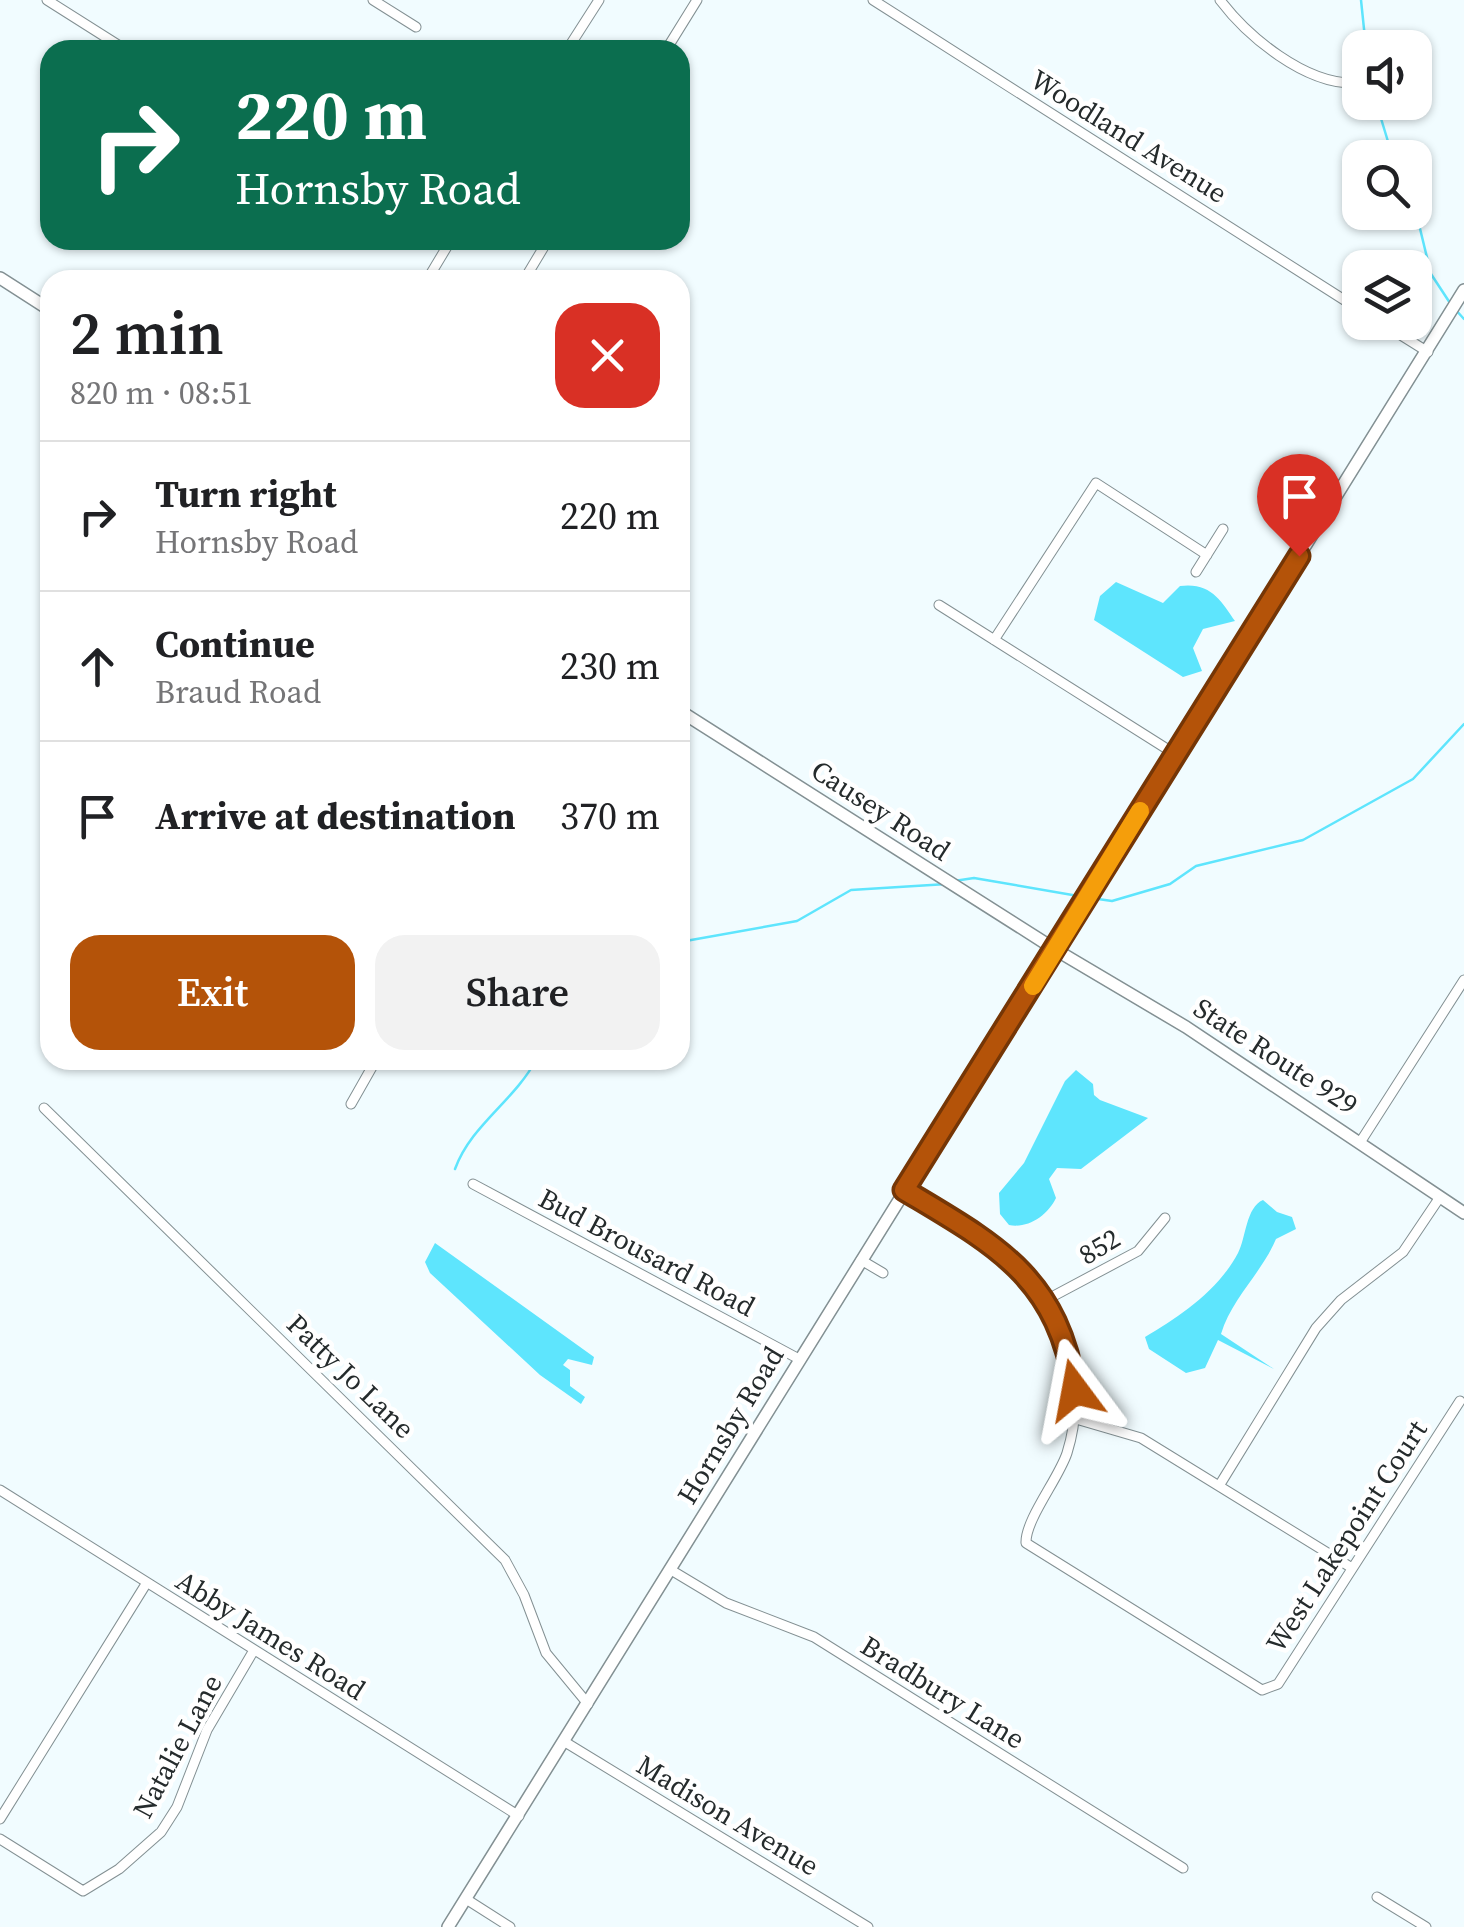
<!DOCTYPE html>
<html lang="en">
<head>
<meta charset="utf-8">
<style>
  :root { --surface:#fff; --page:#f2f2f2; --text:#202124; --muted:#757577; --line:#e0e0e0; --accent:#b45309 }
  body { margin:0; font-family:"Source Serif 4",serif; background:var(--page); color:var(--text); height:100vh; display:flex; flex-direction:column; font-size:38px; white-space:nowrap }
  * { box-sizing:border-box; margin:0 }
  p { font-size:32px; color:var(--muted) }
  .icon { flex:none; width:55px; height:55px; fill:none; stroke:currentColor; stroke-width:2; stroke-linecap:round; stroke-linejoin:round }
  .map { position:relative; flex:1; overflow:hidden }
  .drawer { position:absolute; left:40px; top:270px; width:650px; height:800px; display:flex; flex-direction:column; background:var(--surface); border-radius:30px; box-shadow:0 2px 8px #0004 }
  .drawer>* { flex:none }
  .hud { position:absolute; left:40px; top:40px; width:650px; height:210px; border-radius:30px; box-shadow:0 2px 8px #0004; background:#0b6e4f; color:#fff; overflow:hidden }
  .tools { position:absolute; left:1342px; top:30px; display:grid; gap:20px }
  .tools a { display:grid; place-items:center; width:90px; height:90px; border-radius:20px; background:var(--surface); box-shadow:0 2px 8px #0004; font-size:50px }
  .pin { position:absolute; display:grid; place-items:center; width:85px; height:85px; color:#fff; margin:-102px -42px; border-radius:50% 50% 50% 0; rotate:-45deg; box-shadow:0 0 10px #0007 }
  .pin .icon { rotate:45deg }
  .me { position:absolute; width:110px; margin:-55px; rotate:347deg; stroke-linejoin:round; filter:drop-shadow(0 0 8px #0008) }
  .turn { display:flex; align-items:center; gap:35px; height:210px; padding:0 30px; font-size:45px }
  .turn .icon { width:130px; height:130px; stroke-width:2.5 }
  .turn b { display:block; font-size:70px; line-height:85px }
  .round { display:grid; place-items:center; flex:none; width:105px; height:105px; border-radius:30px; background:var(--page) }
  .overview { display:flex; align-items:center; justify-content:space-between; height:170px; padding:0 30px }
  h1 { font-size:60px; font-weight:600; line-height:75px }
  .button { display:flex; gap:20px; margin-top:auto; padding:20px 30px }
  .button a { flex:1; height:115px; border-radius:30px; background:var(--accent); color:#fff; font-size:40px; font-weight:600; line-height:115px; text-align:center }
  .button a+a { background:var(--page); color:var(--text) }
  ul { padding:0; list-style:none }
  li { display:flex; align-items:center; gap:30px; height:150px; padding:0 30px; border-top:2px solid var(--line) }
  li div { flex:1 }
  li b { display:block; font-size:38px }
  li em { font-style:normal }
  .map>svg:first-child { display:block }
  .water { fill:#5ee5fd }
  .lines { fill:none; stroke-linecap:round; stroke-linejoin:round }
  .stream { stroke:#5ee5fd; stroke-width:2.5 }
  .minor-casing { stroke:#839093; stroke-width:11 }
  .tertiary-casing { stroke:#839093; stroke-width:14 }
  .minor { stroke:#fff; stroke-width:9 }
  .tertiary { stroke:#fff; stroke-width:11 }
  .route-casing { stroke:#753606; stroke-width:25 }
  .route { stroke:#b45309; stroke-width:18 }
  .slow { stroke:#f59e0b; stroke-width:18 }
  .labels { text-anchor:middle; stroke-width:9; stroke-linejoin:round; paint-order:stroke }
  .street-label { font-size:28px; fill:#252b2c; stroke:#fff }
</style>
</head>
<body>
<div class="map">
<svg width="1464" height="1927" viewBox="0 0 1464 1927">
  <rect width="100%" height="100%" fill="#f1fcff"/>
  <path class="water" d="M 1116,582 L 1163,603 L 1180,586 C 1211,582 1221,601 1235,621 L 1203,629 L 1193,648 L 1202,671 L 1183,677 L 1094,620 L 1100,596 Z
    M 1076,1070 L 1093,1084 L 1094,1095 L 1100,1100 L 1148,1118 L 1081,1169 L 1057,1168 L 1049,1179 L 1056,1198 C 1048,1215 1028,1229 1009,1225 L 1000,1214 L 999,1193 L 1024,1163 L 1065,1081 Z
    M 1263,1200 L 1277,1212 L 1292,1217 L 1296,1229 L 1276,1239 C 1261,1274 1232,1298 1221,1334 L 1274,1369 L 1218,1340 L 1205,1368 L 1186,1373 L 1149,1349 L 1145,1337 C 1179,1317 1218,1291 1238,1253 C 1246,1238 1246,1207 1263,1200 Z
    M 435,1243 L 594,1357 L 592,1365 L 568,1359 L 563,1365 L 570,1370 L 570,1386 L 585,1397 L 581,1404 L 540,1375 L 430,1273 L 425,1262 Z"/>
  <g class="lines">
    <path class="stream" d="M 1361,0 L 1366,48
      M 1376,102 L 1393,158
      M 1415,208 L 1431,274 L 1450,303
      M 1455,309 L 1464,319
      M 954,881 L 974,878 L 1084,897
      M 1091,898 L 1112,901 L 1170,884 L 1196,866 L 1303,840 L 1413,779 L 1464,724
      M 680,942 L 797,921 L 851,890 L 947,884
      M 455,1169 C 471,1125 514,1101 536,1060"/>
    <defs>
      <path id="minor" d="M 47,0 L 126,50
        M 373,0 L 416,27
        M 873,0 L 1360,310
        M 1220,0 C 1248,37 1305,84 1354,83
        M 567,50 L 599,0
        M 666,50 L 697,0
        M 427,280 L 451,240
        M 524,280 L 548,240
        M 1380,322 L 1428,352
        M 1196,572 L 1223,529
        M 939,605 L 1175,754
        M 994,640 L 1096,483 L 1207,555
        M 351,1104 L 376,1060
        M 44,1108 L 505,1560 L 524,1595 L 546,1653 L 588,1704
        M 1361,1141 L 1464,980
        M 473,1184 L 799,1359
        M 904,1190 C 937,1210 972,1227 1002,1251 C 1060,1298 1090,1381 1067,1453 C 1059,1478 1025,1520 1026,1543 L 1262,1690 L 1278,1684 L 1460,1401
        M 861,1260 L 883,1273
        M 1046,1300 L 1138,1251 L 1165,1218
        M 1076,1419 L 1141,1438 L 1352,1568
        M 1219,1486 L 1316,1328 L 1341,1300 L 1403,1252 L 1440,1197
        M 0,1490 L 519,1816
        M 671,1570 L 726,1603 L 814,1637 L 1183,1868
        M 565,1742 L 868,1927
        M 0,1819 L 146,1584
        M 0,1839 L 83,1891 L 119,1869 L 161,1832 L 177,1807 L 207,1730 L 254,1650
        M 1377,1897 L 1426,1927
        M 466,1899 L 510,1927"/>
      <path id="tertiary" d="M 0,278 L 50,310
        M 680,711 L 1056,950 L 1186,1027 L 1464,1213
        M 448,1927 L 1464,290"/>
    </defs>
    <use href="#minor" class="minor-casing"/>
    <use href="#tertiary" class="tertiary-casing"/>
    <use href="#minor" class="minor"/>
    <use href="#tertiary" class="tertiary"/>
  </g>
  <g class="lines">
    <defs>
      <path id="route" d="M 1075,1390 C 1058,1276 994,1244 904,1190 L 1299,556"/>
    </defs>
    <use href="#route" class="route-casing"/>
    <use href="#route" class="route"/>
    <path class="slow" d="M 1033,986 L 1140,811"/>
  </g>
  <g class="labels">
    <g class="street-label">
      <text transform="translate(1129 136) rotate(32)" y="10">Woodland Avenue</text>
      <text transform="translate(881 810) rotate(33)" y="10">Causey Road</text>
      <text transform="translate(1276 1056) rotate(33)" y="10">State Route 929</text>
      <text transform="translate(1099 1246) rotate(-31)" y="10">852</text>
      <text transform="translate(647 1252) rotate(28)" y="10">Bud Brousard Road</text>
      <text transform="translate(351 1376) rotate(44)" y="10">Patty Jo Lane</text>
      <text transform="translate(730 1425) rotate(-59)" y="10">Hornsby Road</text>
      <text transform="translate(1346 1536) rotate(-57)" y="10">West Lakepoint Court</text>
      <text transform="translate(271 1635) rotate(32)" y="10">Abby James Road</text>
      <text transform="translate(943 1692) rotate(32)" y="10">Bradbury Lane</text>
      <text transform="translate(177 1746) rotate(-62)" y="10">Natalie Lane</text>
      <text transform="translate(728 1815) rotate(31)" y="10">Madison Avenue</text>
    </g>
  </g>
</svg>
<div class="tools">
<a><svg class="icon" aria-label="sound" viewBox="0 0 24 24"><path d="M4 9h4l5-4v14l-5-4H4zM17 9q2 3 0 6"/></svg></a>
<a><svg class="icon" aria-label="search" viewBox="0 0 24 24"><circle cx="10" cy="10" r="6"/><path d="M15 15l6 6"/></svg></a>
<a><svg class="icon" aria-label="layers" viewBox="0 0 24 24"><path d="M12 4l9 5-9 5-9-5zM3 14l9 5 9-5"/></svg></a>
</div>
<div class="pin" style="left:1299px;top:556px;background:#d93025"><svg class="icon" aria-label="arrive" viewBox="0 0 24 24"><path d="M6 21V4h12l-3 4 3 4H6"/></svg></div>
<svg class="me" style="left:1075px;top:1390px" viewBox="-20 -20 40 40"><path d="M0-17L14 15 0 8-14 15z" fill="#b45309" stroke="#fff" stroke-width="4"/></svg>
<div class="hud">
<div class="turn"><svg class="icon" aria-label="right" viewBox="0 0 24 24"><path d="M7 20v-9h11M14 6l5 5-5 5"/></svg><div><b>220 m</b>Hornsby Road</div></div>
</div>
<section class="drawer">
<div class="overview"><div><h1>2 min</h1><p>820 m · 08:51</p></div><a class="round" style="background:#d93025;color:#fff"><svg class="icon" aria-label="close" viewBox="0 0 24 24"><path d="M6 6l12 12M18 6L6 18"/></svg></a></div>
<ul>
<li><svg class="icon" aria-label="right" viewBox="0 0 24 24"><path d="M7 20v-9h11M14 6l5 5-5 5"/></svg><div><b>Turn right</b><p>Hornsby Road</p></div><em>220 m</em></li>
<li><svg class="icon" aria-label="ahead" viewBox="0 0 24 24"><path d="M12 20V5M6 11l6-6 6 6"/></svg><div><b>Continue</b><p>Braud Road</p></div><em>230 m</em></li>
<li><svg class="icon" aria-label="arrive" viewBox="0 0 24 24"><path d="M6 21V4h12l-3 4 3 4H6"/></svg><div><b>Arrive at destination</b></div><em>370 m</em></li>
</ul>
<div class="button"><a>Exit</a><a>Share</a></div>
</section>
</div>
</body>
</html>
